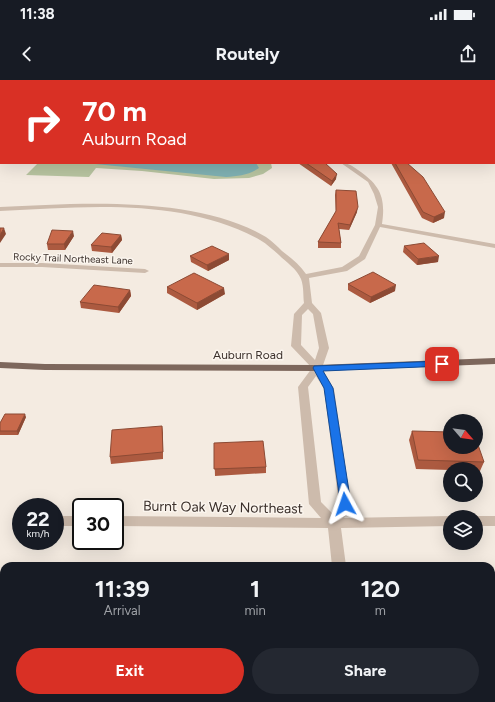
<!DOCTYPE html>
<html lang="en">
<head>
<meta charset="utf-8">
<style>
  :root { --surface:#171b24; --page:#242831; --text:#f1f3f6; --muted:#9ea1a6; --accent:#d93025 }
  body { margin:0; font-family:Figtree,sans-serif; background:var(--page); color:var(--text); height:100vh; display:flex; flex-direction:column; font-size:15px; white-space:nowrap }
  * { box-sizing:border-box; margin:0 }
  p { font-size:13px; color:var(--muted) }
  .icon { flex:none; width:22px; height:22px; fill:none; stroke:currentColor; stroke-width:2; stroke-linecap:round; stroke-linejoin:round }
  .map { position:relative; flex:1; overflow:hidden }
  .details { position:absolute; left:0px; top:482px; width:495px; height:140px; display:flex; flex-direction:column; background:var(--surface); border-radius:12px 12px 0 0; box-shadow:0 4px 16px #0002 }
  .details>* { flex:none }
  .banner { position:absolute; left:0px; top:0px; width:495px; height:84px; box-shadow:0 4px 16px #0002; background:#d93025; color:#fff; overflow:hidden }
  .needle { width:26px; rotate:118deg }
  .tools { position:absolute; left:443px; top:334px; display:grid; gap:8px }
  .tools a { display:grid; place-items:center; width:40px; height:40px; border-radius:50%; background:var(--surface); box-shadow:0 4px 16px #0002; font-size:20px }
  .speed { position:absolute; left:12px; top:418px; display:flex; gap:8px; font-size:20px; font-weight:700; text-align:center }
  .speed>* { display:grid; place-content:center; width:52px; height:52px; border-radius:50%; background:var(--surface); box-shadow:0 4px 16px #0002; line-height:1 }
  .speed small { font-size:10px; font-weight:400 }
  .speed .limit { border:2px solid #111; border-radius:6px; background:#fff; color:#111 }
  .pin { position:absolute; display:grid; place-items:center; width:34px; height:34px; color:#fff; margin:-17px; border-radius:8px; box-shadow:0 2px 6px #0006 }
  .me { position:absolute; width:44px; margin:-22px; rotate:355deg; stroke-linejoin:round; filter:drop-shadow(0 0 3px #0008) }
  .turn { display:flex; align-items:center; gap:14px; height:84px; padding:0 16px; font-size:18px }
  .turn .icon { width:52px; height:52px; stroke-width:2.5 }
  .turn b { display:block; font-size:28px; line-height:34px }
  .eta { display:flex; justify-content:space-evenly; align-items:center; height:68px; text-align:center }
  .eta b { font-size:24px; font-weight:700; line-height:28px }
  .button { display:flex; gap:8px; margin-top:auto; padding:8px 16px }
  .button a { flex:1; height:46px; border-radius:24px; background:var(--accent); color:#fff; font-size:16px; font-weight:700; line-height:46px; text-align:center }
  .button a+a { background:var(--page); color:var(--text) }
  .status { display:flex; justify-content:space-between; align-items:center; height:28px; padding:0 20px; background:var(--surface); direction:ltr }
  .status svg { height:11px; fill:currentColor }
  header { display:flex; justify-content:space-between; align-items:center; height:52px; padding:0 16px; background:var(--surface); font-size:18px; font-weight:700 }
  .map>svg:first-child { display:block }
  .green { fill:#b8c4a0 }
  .water { fill:#7fb0b2 }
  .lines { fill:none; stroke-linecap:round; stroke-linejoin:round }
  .minor { fill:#cdbbac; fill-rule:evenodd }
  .primary { fill:#7d675c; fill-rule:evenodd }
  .wall { fill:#ac5a40 }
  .shaded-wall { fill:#8c4a34 }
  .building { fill:#c8694b; stroke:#8c4a34 }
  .route { fill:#1a73e8; stroke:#114b97 }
  .labels { text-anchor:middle; stroke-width:3; stroke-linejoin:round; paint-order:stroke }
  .far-street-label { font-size:10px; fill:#3b302b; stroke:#fbf5ee }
  .street-label { font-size:12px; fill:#3b302b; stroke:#fbf5ee }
  .near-street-label { font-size:14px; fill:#3b302b; stroke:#fbf5ee }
</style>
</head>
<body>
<div class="status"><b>11:38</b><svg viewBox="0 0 49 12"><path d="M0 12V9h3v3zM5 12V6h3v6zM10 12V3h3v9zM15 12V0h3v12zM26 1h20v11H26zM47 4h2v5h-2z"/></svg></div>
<header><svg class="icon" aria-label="back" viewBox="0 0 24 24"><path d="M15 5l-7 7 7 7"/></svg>Routely<svg class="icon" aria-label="share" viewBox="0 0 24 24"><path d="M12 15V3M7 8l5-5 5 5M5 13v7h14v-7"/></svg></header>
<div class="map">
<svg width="495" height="622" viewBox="0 0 495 622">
  <rect width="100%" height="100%" fill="#f4ebe1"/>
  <path class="green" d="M 38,83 L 271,83 L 272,88 L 263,94 L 249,98 L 214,99 L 142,91 L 96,88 L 89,97 L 26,95 Z"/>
  <path class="water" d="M 85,83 L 256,83 L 259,88 C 249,95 238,96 226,97 Z"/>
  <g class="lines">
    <path class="minor" d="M 341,83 C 349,83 352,86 358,90 C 380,105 386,117 382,144 L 495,164 L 495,168 L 380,147 L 365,179 L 347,191 L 309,198 L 312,223 L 321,233 L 329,268 L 322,288 L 334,309 L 351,425 L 344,438 L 450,436 L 453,437 L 450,437 L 450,446 L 341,448 L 346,486 L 332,486 L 328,448 L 115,446 L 115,436 L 321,438 L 309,424 L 298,307 L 312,288 L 291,266 L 294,234 L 304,223 C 303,216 304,207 301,199 C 297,189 286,182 279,175 C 273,170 267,164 260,160 C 182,117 85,127 0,131 L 0,127 C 80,123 196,115 266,157 C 272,161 277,166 282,171 C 291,178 300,185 306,194 L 342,187 L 359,176 L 375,145 L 378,127 L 374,114 L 368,102 ZM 308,229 L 313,234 L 319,268 L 315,280 L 301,265 L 302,235 ZM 316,296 L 324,309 L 339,425 L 333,434 L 321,422 L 308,307 Z
      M 0,183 L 42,183 L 145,189 L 149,191 L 145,193 L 42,187 L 0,187 Z
      M 55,436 L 81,436 L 81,446 L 55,446 Z
      M 476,436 L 495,436 L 495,446 L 476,446 L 476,437 L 473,437 Z
      M 347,618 L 363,618 L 364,622 L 348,622 Z"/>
    <path class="primary" d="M 495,278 L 495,284 L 317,291 L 45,290 L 0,288 L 0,282 L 45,284 L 317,285 Z"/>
  </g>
  <path class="wall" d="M 298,83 L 325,83 L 336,99 L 331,106 Z
    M 391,83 L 407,83 L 444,138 L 433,143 L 422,138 Z
    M 336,110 L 357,132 L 349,150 L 339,149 L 341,163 L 341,168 L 318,168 L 318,162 L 336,132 L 335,115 Z
    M 121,155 L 122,160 L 112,173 L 92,171 L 91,165 Z
    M 74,156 L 65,170 L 48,170 L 47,164 Z
    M 404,166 L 438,182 L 417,185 L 403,172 Z
    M 190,176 L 229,180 L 208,191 L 191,182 Z
    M 348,204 L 395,211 L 370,223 L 348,210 Z
    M 167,207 L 225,214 L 197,230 L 167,213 Z
    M 130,210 L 131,216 L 119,233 L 81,228 L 80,222 Z
    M 26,337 L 18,355 L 0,355 L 0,343 Z
    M 412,351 L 484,382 L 480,391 L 476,391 L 476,389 L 450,389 L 450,390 L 416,389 L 409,360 Z
    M 163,352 L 163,379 L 111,384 L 110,377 Z
    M 214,363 L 266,387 L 266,393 L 215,396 Z"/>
  <path class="shaded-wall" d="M 422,0 L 429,0 L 427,1 L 420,1 Z
    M 337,94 L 336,99 L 331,106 L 332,101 Z
    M 358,127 L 357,132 L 349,150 L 350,145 Z
    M 445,132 L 444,138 L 433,143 L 434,137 Z
    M 4,148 L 6,154 L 0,163 L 0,155 Z
    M 73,151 L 74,156 L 65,170 L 64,164 Z
    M 121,155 L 122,160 L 112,173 L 111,167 Z
    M 229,174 L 229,180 L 208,191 L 207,185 Z
    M 439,176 L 438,182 L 417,185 L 418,179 Z
    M 396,205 L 395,211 L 370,223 L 371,217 Z
    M 224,208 L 225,214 L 197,230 L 197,223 Z
    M 130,210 L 131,216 L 119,233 L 118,227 Z
    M 25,334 L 26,337 L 18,355 L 17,351 Z
    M 162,346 L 163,352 L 163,379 L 163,372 Z"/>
  <path class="building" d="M 58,0 L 422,0 L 420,1 L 54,1 Z
    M 494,65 L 495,65 L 495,72 L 494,72 Z
    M 306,83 L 325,83 L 337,94 L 332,101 Z
    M 395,83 L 407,83 L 423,97 L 445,132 L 434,137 L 423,132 Z
    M 336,110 L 356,111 L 358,127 L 350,145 L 338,143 L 341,163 L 318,162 L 336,131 Z
    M 0,148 L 4,148 L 0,155 Z
    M 52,150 L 73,151 L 64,164 L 47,164 Z
    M 102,153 L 121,155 L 111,167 L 91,165 Z
    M 424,163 L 439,176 L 418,179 L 404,166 Z
    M 212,166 L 229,174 L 207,185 L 190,176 Z
    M 373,192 L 396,205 L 371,217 L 348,204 Z
    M 194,193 L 224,208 L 197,223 L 167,207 Z
    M 94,205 L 130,210 L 118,227 L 80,222 Z
    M 5,334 L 25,334 L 17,351 L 0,351 L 0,343 Z
    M 162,346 L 163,372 L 110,377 L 112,350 Z
    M 412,351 L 450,352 L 450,367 L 476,367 L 476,359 L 484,382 L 418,380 Z
    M 263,361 L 266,387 L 214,389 L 214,363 Z"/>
  <path class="route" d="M 442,281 L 445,282 L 446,284 L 445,286 L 323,291 L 333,308 L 351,424 L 349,428 L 345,429 L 341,428 L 324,308 L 313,288 L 314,286 Z"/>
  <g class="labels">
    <g class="far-street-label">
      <text transform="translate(73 178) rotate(2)" y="4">Rocky Trail Northeast Lane</text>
    </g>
    <g class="street-label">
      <text x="248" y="279">Auburn Road</text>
    </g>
    <g class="near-street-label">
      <text transform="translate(223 427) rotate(1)" y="5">Burnt Oak Way Northeast</text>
    </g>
  </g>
</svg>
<div class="tools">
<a><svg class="needle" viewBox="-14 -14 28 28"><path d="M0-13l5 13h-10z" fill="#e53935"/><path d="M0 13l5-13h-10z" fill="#9ea1a6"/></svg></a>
<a><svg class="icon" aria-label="search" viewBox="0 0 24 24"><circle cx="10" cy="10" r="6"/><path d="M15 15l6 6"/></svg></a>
<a><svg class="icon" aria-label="layers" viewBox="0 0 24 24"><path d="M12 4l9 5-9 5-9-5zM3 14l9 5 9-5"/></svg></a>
</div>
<div class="speed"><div>22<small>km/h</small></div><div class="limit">30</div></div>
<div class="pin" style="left:442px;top:284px;background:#d93025"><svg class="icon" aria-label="arrive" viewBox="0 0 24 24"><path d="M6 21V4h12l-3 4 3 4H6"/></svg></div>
<svg class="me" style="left:345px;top:424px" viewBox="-20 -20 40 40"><path d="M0-17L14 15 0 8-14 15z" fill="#1a73e8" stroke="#fff" stroke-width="4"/></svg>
<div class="banner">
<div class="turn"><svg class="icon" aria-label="right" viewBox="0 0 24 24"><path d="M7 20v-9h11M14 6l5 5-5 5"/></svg><div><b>70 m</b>Auburn Road</div></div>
</div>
<section class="details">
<div class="eta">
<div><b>11:39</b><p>Arrival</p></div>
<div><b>1</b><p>min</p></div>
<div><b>120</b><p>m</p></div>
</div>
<div class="button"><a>Exit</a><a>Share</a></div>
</section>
</div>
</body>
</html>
